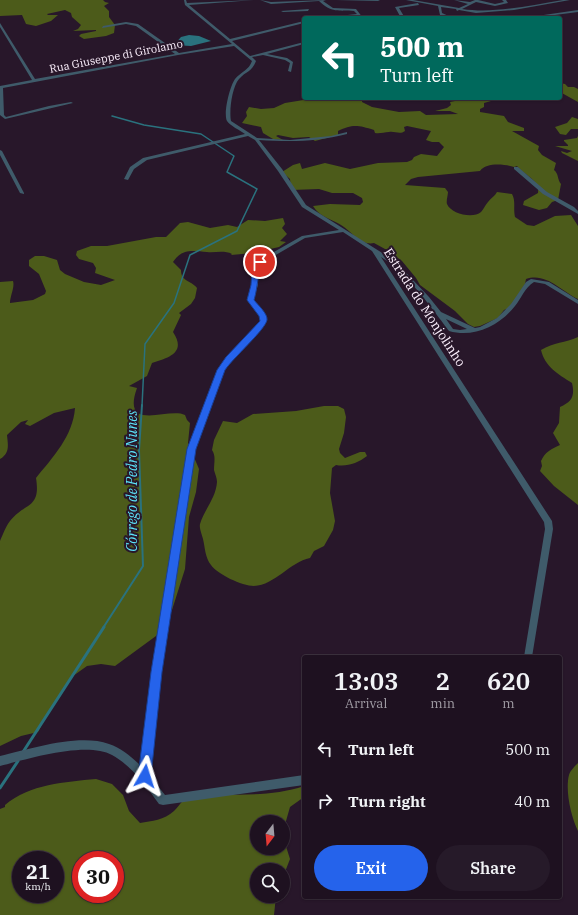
<!DOCTYPE html>
<html lang="en">
<head>
<meta charset="utf-8">
<style>
  :root { --surface:#1e1120; --page:#261a29; --text:#f1f3f6; --muted:#a19da5; --line:#3c313e; --accent:#2563eb }
  body { margin:0; font-family:"IBM Plex Serif",serif; background:var(--page); color:var(--text); height:100vh; display:flex; flex-direction:column; font-size:15px; white-space:nowrap }
  * { box-sizing:border-box; margin:0 }
  p { font-size:13px; color:var(--muted) }
  .icon { flex:none; width:22px; height:22px; fill:none; stroke:currentColor; stroke-width:2; stroke-linecap:round; stroke-linejoin:round }
  .map { position:relative; flex:1; overflow:hidden }
  .details { position:absolute; left:302px; top:655px; width:260px; height:244px; display:flex; flex-direction:column; background:var(--surface); border-radius:4px; box-shadow:0 1px 3px #0004,0 0 0 1px var(--line) }
  .details>* { flex:none }
  .guide { position:absolute; left:302px; top:16px; width:260px; height:84px; border-radius:4px; box-shadow:0 1px 3px #0004,0 0 0 1px var(--line); background:#00695c; color:#fff; overflow:hidden }
  .needle { width:26px; rotate:196deg }
  .controls { position:absolute; left:250px; top:815px; display:grid; gap:8px }
  .controls a { display:grid; place-items:center; width:40px; height:40px; border-radius:50%; background:var(--surface); box-shadow:0 1px 3px #0004,0 0 0 1px var(--line); font-size:20px }
  .speed { position:absolute; left:12px; top:851px; display:flex; gap:8px; font-size:20px; font-weight:700; text-align:center }
  .speed>* { display:grid; place-content:center; width:52px; height:52px; border-radius:50%; background:var(--surface); box-shadow:0 1px 3px #0004,0 0 0 1px var(--line); line-height:1 }
  .speed small { font-size:10px; font-weight:400 }
  .speed .limit { border:6px solid #d22; background:#fff; color:#111 }
  .pin { position:absolute; display:grid; place-items:center; width:34px; height:34px; color:#fff; margin:-17px; border:2px solid #fff; border-radius:50%; box-shadow:0 1px 4px #0007 }
  .me { position:absolute; width:44px; margin:-22px; rotate:6deg; stroke-linejoin:round; filter:drop-shadow(0 0 3px #0008) }
  .turn { display:flex; align-items:center; gap:14px; height:84px; padding:0 12px; font-size:18px }
  .turn .icon { width:52px; height:52px; stroke-width:2.5 }
  .turn b { display:block; font-size:28px; line-height:34px }
  .eta { display:flex; justify-content:space-evenly; align-items:center; height:68px; text-align:center }
  .eta b { font-size:24px; font-weight:600; line-height:28px }
  .cta { display:flex; gap:8px; margin-top:auto; padding:8px 12px }
  .cta a { flex:1; height:46px; border-radius:24px; background:var(--accent); color:#fff; font-size:16px; font-weight:600; line-height:46px; text-align:center }
  .cta a+a { background:var(--page); color:var(--text) }
  ul { padding:0; list-style:none }
  li { display:flex; align-items:center; gap:12px; height:52px; padding:0 12px }
  li div { flex:1 }
  li b { display:block; font-size:15px }
  li em { font-style:normal }
  .map>svg:first-child { display:block }
  .forest { fill:#4c5b1a; fill-rule:evenodd }
  .water { fill:#2a727e }
  .lines { fill:none; stroke-linecap:round; stroke-linejoin:round }
  .stream-far2 { stroke:#2a727e; stroke-width:1.5 }
  .stream-far1 { stroke:#2a727e; stroke-width:2 }
  .stream { stroke:#2a727e; stroke-width:3 }
  .street { fill:#3f5b6a; fill-rule:evenodd }
  .route { fill:#2563eb; stroke:#184099 }
  .labels { text-anchor:middle; stroke-width:4; stroke-linejoin:round; paint-order:stroke }
  .far-street-label { font-size:11px; fill:#fcf0fd; stroke:#28172a }
  .street-label { font-size:13px; fill:#fcf0fd; stroke:#28172a }
  .water-label { font-size:14px; font-style:italic; fill:#5ce5fb; stroke:#28172a }
</style>
</head>
<body>
<div class="map">
<svg width="578" height="915" viewBox="0 0 578 915">
  <rect width="100%" height="100%" fill="#28172a"/>
  <path class="forest" d="M 0,0 L 103,0 L 105,2 L 109,3 L 104,6 L 109,11 L 109,17 L 115,25 L 114,33 L 106,36 L 84,39 L 79,36 L 81,34 L 96,31 L 96,30 L 73,31 L 78,29 L 81,25 L 72,17 L 71,13 L 65,10 L 47,14 L 48,15 L 58,15 L 51,21 L 36,26 L 26,24 L 22,15 L 0,16 Z
    M 560,83 L 565,84 L 568,87 L 574,87 L 578,89 L 578,102 L 560,92 Z
    M 316,98 L 355,98 L 362,100 L 362,102 L 372,107 L 399,112 L 420,111 L 426,115 L 458,114 L 450,111 L 435,111 L 447,108 L 451,105 L 450,102 L 455,101 L 458,98 L 491,98 L 491,101 L 484,103 L 484,107 L 480,109 L 480,112 L 504,116 L 508,122 L 524,128 L 524,131 L 512,131 L 539,146 L 538,150 L 542,155 L 556,163 L 554,170 C 559,174 557,179 561,184 L 558,200 L 552,202 L 547,208 L 539,210 L 523,205 L 524,201 L 538,193 C 540,180 524,175 517,166 L 514,167 C 505,164 486,162 480,171 L 418,177 L 411,179 L 405,185 L 445,188 L 448,192 C 448,195 446,201 447,204 C 451,214 473,219 481,212 C 484,209 485,205 488,202 C 491,198 495,196 497,192 L 512,194 C 516,201 513,208 515,217 L 527,225 L 534,226 L 555,216 L 571,215 L 578,226 L 578,299 C 561,291 546,272 526,279 L 525,284 L 511,307 L 504,310 L 498,318 L 480,326 L 474,327 L 468,324 L 455,311 L 420,285 L 416,278 L 402,261 L 394,255 L 391,250 L 385,249 L 374,243 C 362,246 352,233 344,227 C 333,219 320,218 313,206 L 330,204 L 360,205 L 363,202 L 362,198 L 353,193 L 332,193 L 319,189 L 291,190 L 290,179 L 282,172 L 293,165 L 300,163 L 302,169 L 325,163 L 350,169 L 378,163 L 407,162 L 412,160 L 414,157 L 421,154 L 437,156 L 444,147 L 439,142 L 432,142 L 426,140 L 431,131 L 407,126 L 404,127 L 405,131 C 400,135 395,131 389,132 C 384,132 380,134 375,133 L 374,130 C 358,125 352,124 338,131 L 338,135 L 315,141 L 309,137 L 293,138 L 278,135 L 276,136 L 283,140 L 273,139 L 263,133 L 261,127 L 242,123 L 247,116 L 246,112 L 249,107 L 261,109 L 274,108 L 285,103 Z
    M 572,117 L 578,119 L 578,129 L 571,129 L 566,135 L 560,134 L 555,127 L 567,123 Z
    M 578,136 L 578,161 L 562,153 L 561,151 L 567,153 L 572,151 L 555,146 L 568,146 L 568,145 L 564,141 L 564,140 L 577,138 Z
    M 283,218 L 285,224 L 282,228 L 287,234 L 280,241 L 286,242 L 279,247 L 266,250 L 266,252 L 231,255 L 232,254 C 224,250 215,253 207,252 C 193,251 182,248 173,262 L 181,270 C 181,282 191,280 197,288 L 195,298 L 191,304 L 179,313 L 181,315 L 173,332 C 187,353 168,358 152,363 L 147,376 L 129,386 L 137,388 C 121,433 168,407 185,415 L 187,420 L 190,423 L 188,443 L 199,469 L 196,492 L 189,517 L 185,569 L 172,610 L 165,625 L 156,636 L 115,666 L 101,664 L 87,666 L 73,676 L 47,715 L 38,732 L 21,736 L 0,746 L 0,541 C 3,534 6,526 10,521 C 25,502 41,509 36,478 C 53,457 73,436 75,408 L 54,413 L 30,426 L 25,424 L 28,420 L 21,422 L 7,435 C 8,445 10,453 0,459 L 0,282 L 13,281 C 15,287 10,296 10,303 L 33,300 L 45,294 L 46,291 L 39,274 L 29,266 L 29,260 L 35,256 L 44,256 L 57,260 L 60,270 L 65,274 L 84,282 L 101,285 L 115,280 L 95,273 L 96,268 L 93,263 L 79,259 L 76,255 L 77,251 L 91,246 L 107,246 L 156,237 L 166,237 L 180,223 L 188,222 L 210,228 L 228,225 L 237,227 L 248,220 L 265,221 Z
    M 578,337 L 578,505 L 554,486 L 540,471 L 542,466 L 541,461 C 545,452 551,449 560,445 L 553,433 L 559,423 L 560,407 C 572,402 575,396 572,383 C 558,374 545,367 541,350 C 554,342 565,343 578,337 Z
    M 324,406 L 338,406 L 344,409 L 346,417 L 344,433 L 339,449 L 340,453 L 345,458 L 360,452 L 365,452 L 367,456 C 358,463 347,467 336,465 L 332,468 L 330,493 L 335,521 L 333,530 L 324,546 L 314,551 L 310,558 C 290,562 275,585 254,586 C 242,586 217,574 211,565 C 205,558 205,547 203,539 C 202,535 199,528 200,524 C 204,510 216,498 217,482 C 217,478 215,474 214,470 C 214,462 216,456 212,450 L 214,440 L 223,421 L 237,423 L 253,414 L 296,411 Z
    M 578,763 L 578,831 C 571,817 565,790 569,775 C 570,771 575,766 578,763 Z
    M 96,779 L 112,784 L 123,795 L 129,811 L 140,823 C 152,821 164,820 174,811 C 181,804 183,798 193,794 C 229,794 269,798 304,786 L 304,797 L 290,807 L 284,828 L 284,840 L 290,859 L 283,877 L 283,870 L 257,870 L 257,896 L 276,896 L 274,915 L 0,915 L 0,809 L 5,807 L 5,805 C 30,784 65,782 96,779 ZM 257,822 L 283,822 L 283,848 L 257,848 ZM 21,860 L 55,860 L 55,894 L 21,894 ZM 81,860 L 115,860 L 115,894 L 81,894 Z"/>
  <path class="water" d="M 189,35 L 199,36 L 211,41 L 191,46 L 174,45 L 181,37 Z"/>
  <g class="lines">
    <path class="stream-far2" d="M 112,116 L 144,125 L 201,134 L 234,156 L 227,172 L 257,189 L 237,231 L 190,255 L 174,303 L 145,344 L 142,406"/>
    <path class="stream-far1" d="M 103,628 L 143,566 L 139,450 L 142,405"/>
    <path class="stream" d="M 23,752 L 104,627
      M 0,788 L 18,761"/>
    <path class="street" d="M 184,0 L 186,0 L 187,3 L 254,0 L 189,5 L 230,39 L 304,21 L 304,23 L 232,41 L 250,56 L 304,42 L 304,44 L 267,54 L 287,58 L 293,62 L 291,72 L 288,71 L 290,63 L 285,60 L 263,55 L 252,57 L 256,61 C 252,72 246,71 239,79 C 232,87 229,111 231,121 L 257,138 L 290,140 L 331,136 L 347,132 L 347,134 C 317,142 290,142 259,140 L 282,169 L 306,205 L 395,261 L 429,297 L 441,312 L 475,328 L 480,327 L 497,318 L 511,304 L 526,282 L 531,279 L 549,282 L 578,300 L 578,304 L 545,284 L 534,282 C 525,287 521,299 515,306 C 499,326 474,338 449,331 C 431,307 407,273 381,257 L 552,521 L 553,529 L 532,657 L 524,657 L 545,529 L 544,522 L 372,251 L 343,232 L 305,238 L 262,263 L 258,270 L 258,285 L 253,300 L 265,315 L 267,321 L 231,360 L 224,370 L 195,449 L 160,672 L 150,776 L 165,795 L 304,775 L 304,785 L 163,805 L 159,804 C 146,786 132,766 112,755 C 86,741 28,759 0,766 L 0,756 C 30,749 79,733 109,744 C 121,748 132,757 141,766 L 152,672 L 189,449 L 218,370 L 227,358 L 261,321 L 260,316 L 247,300 L 252,285 L 252,270 L 258,261 L 302,236 L 339,230 L 302,207 L 278,171 L 255,140 L 248,136 L 147,160 L 134,169 L 128,180 L 124,179 L 130,167 L 143,158 L 245,134 C 241,131 229,125 227,121 C 223,113 230,86 235,79 C 241,72 249,70 252,61 L 234,46 L 178,55 L 3,88 L 4,115 L 6,117 L 49,106 L 71,102 L 73,103 L 5,119 L 0,115 L 0,86 L 32,80 L 0,27 L 0,23 L 35,79 L 175,54 L 136,26 L 126,24 L 102,28 L 103,26 L 126,22 L 138,24 L 179,53 L 232,44 L 185,5 ZM 446,319 L 467,329 L 460,330 L 453,329 Z
      M 260,0 L 271,2 L 326,0 L 323,1 L 333,8 L 356,9 L 363,18 L 359,18 L 358,16 L 319,18 L 357,14 L 354,11 C 339,10 331,13 319,1 L 271,4 Z
      M 336,0 L 380,0 L 378,1 Z
      M 406,0 L 413,0 L 459,8 L 468,4 L 454,0 L 470,2 L 475,0 L 478,0 L 495,4 L 504,2 L 502,0 L 506,0 L 508,3 L 495,6 L 476,2 L 462,9 C 495,14 531,5 563,0 L 570,0 L 514,10 L 476,13 L 459,10 L 457,11 L 456,9 L 441,7 L 442,13 L 453,18 L 448,18 L 440,15 L 438,6 Z
      M 418,3 L 419,5 L 399,8 L 405,18 L 401,18 L 395,7 Z
      M 309,9 L 308,11 L 283,12 L 281,11 Z
      M 578,10 L 578,12 L 532,18 L 523,18 Z
      M 0,150 L 2,151 L 24,193 L 24,194 L 20,193 L 0,155 Z
      M 514,167 L 518,167 L 547,192 L 574,207 L 578,211 L 578,214 L 543,194 L 514,169 Z"/>
  </g>
  <path class="route" d="M 260,260 L 264,262 C 257,273 258,287 254,300 C 258,305 268,314 267,320 C 265,330 233,358 225,370 L 196,449 L 162,672 L 151,776 L 149,781 L 145,783 L 140,781 L 138,776 L 151,672 L 187,449 L 217,370 L 226,357 L 260,321 L 259,316 L 247,300 L 251,285 L 252,270 L 258,261 Z"/>
  <g class="labels">
    <g class="far-street-label">
      <text transform="translate(116 56) rotate(-11)" y="4">Rua Giuseppe di Girolamo</text>
    </g>
    <g class="street-label">
      <text transform="translate(425 307) rotate(57)" y="5">Estrada do Monjolinho</text>
    </g>
    <g class="water-label">
      <text transform="translate(132 481) rotate(-90)" y="5">Córrego de Pedro Nunes</text>
    </g>
  </g>
</svg>
<div class="controls">
<a><svg class="needle" viewBox="-14 -14 28 28"><path d="M0-13l5 13h-10z" fill="#e53935"/><path d="M0 13l5-13h-10z" fill="#a19da5"/></svg></a>
<a><svg class="icon" aria-label="search" viewBox="0 0 24 24"><circle cx="10" cy="10" r="6"/><path d="M15 15l6 6"/></svg></a>
</div>
<div class="speed"><div>21<small>km/h</small></div><div class="limit">30</div></div>
<div class="pin" style="left:260px;top:262px;background:#d93025"><svg class="icon" aria-label="arrive" viewBox="0 0 24 24"><path d="M6 21V4h12l-3 4 3 4H6"/></svg></div>
<svg class="me" style="left:145px;top:776px" viewBox="-20 -20 40 40"><path d="M0-17L14 15 0 8-14 15z" fill="#2563eb" stroke="#fff" stroke-width="4"/></svg>
<div class="guide">
<div class="turn"><svg class="icon" aria-label="left" viewBox="0 0 24 24"><path d="M17 20v-9H6M10 6l-5 5 5 5"/></svg><div><b>500 m</b>Turn left</div></div>
</div>
<section class="details">
<div class="eta">
<div><b>13:03</b><p>Arrival</p></div>
<div><b>2</b><p>min</p></div>
<div><b>620</b><p>m</p></div>
</div>
<ul>
<li><svg class="icon" aria-label="left" viewBox="0 0 24 24"><path d="M17 20v-9H6M10 6l-5 5 5 5"/></svg><div><b>Turn left</b></div><em>500 m</em></li>
<li><svg class="icon" aria-label="right" viewBox="0 0 24 24"><path d="M7 20v-9h11M14 6l5 5-5 5"/></svg><div><b>Turn right</b></div><em>40 m</em></li>
</ul>
<div class="cta"><a>Exit</a><a>Share</a></div>
</section>
</div>
</body>
</html>
